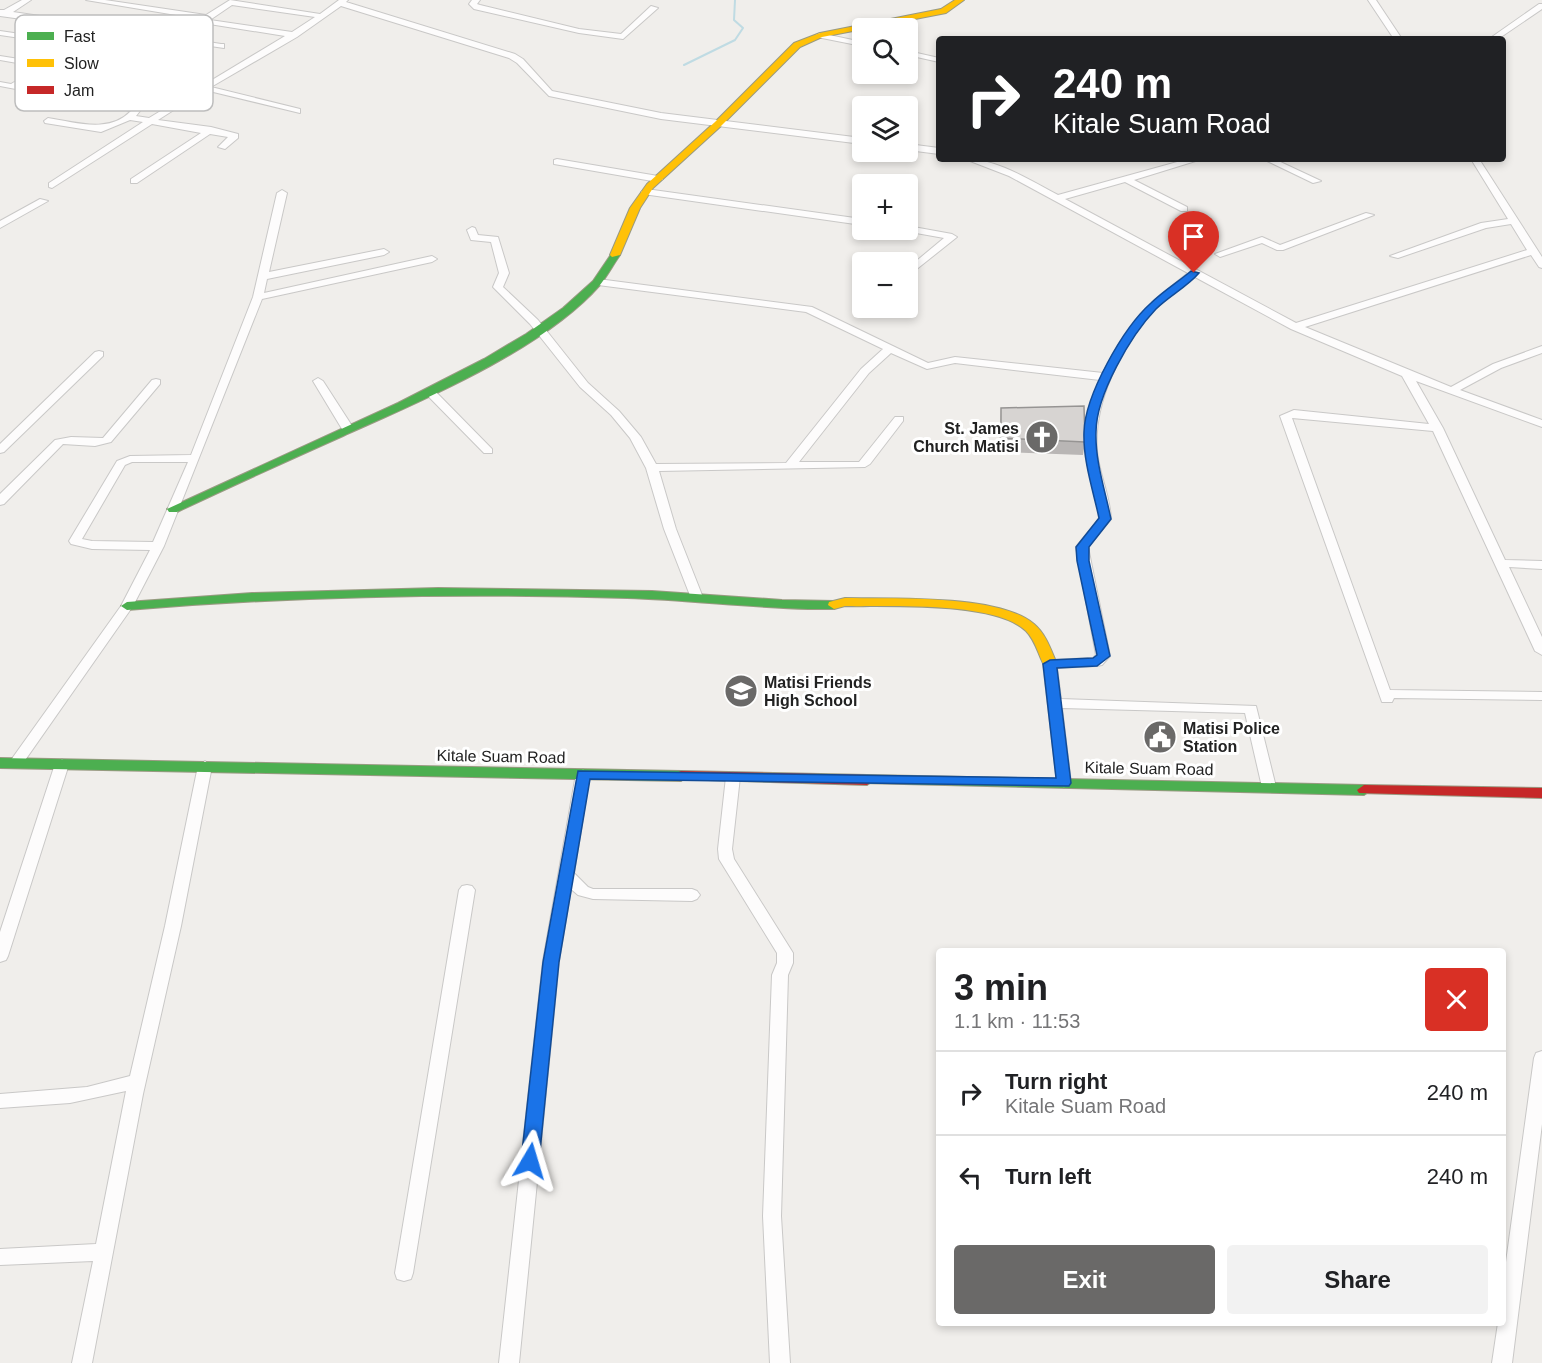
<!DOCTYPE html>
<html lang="en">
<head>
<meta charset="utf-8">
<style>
  :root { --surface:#fff; --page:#f2f2f2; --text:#202124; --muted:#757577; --line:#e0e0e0; --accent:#6a6968 }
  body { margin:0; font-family:Helvetica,sans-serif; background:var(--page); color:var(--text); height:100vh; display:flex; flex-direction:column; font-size:22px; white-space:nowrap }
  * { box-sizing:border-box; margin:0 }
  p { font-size:20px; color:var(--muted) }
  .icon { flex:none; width:33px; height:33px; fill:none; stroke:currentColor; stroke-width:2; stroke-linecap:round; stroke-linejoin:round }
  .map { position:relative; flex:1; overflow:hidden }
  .side { position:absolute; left:936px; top:948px; width:570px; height:378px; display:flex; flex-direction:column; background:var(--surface); border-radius:6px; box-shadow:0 3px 9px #0003 }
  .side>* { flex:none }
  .guide { position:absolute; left:936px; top:36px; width:570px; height:126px; border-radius:6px; box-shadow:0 3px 9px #0003; background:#202124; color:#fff; overflow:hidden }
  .fabs { position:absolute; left:852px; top:18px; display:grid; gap:12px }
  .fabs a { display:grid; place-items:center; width:66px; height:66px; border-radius:6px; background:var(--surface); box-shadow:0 3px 9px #0003; font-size:30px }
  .pin { position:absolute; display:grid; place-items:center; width:51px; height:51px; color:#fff; margin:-62px -26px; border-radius:50% 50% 50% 0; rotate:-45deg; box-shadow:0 0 6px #0007 }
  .pin .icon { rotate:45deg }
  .me { position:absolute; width:66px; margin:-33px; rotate:7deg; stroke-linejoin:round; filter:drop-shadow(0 0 4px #0008) }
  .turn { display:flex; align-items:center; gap:21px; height:126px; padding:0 18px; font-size:27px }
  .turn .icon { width:78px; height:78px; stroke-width:2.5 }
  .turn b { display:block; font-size:42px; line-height:51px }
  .round { display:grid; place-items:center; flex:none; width:63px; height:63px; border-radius:6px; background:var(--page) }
  .overview { display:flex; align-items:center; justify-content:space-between; height:102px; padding:0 18px }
  h1 { font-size:36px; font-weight:700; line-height:45px }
  .primary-button { display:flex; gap:12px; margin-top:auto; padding:12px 18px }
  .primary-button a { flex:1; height:69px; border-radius:6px; background:var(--accent); color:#fff; font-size:24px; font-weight:700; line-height:69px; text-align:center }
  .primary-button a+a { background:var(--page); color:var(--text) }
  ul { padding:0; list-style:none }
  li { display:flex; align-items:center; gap:18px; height:84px; padding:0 18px; border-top:2px solid var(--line) }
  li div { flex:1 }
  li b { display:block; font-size:22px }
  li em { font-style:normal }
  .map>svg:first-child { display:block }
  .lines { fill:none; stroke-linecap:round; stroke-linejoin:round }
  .stream { stroke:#bfdbe3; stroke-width:2 }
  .street-casing { stroke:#c9c8c7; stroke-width:2 }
  .fast-casing { stroke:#999a82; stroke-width:2 }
  .slow-casing { stroke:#999a82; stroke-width:2 }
  .jam-casing { stroke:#999a82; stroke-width:2 }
  .street { fill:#fdfcfc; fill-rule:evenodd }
  .fast { fill:#4caf50; fill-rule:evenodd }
  .slow { fill:#ffc107; fill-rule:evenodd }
  .jam { fill:#c62828; fill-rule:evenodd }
  .wall { fill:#b9b6b5 }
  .building { fill:#d7d4d2; stroke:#969493; stroke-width:1.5 }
  .route { fill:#1a73e8; stroke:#114b97; stroke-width:1.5 }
  .labels { text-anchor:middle; stroke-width:6; stroke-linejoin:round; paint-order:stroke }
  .poi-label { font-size:16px; font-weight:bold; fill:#222; stroke:#fff; text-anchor:start }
  .street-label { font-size:16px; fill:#222; stroke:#fff }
  .key { fill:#fff; stroke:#bdbdbd; stroke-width:1.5 }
  .key-label { font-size:16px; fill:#222 }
</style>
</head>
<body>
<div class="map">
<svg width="1542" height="1363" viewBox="0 0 1542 1363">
  <rect width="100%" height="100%" fill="#f0eeeb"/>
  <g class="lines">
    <path class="stream" d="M 684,65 L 735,40 L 743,28 L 734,20 L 735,0"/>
    <defs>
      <path id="street" d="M 22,0 L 31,0 L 13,12 L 167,35 L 200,19 L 86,0 L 105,0 L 206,15 L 230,0 L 320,14 L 339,0 L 348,0 L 346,2 L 515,54 L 523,59 L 552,91 L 661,113 L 862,138 L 862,144 L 661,119 L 549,96 L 517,63 L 509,58 L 341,6 L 297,37 L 211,87 L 300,109 L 300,113 L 205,90 L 158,120 L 211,127 L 238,134 L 238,138 L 225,149 L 218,147 L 228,137 L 210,134 L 137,183 L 131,183 L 131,179 L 201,133 L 152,124 L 52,188 L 49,187 L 49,183 L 143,122 L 130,120 L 101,132 L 45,123 L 44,121 L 48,118 C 75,122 109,134 131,111 L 0,86 L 0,82 L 11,84 L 40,67 L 0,60 L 0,56 L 51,64 L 51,68 L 20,85 L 61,92 L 94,72 L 160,39 L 111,31 L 93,43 L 75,46 L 0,35 L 0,31 L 75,42 L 88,39 L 102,30 L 0,16 L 0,10 L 4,10 ZM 232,5 L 315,17 L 292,32 L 210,20 ZM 203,23 L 285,36 L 149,118 L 136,116 L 140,111 L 132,105 L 71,94 L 101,77 L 177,88 L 177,84 L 174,84 L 107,73 L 169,40 L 224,48 L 224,44 L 221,44 L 177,37 Z
        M 472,0 L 480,0 L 477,4 L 480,5 L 579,29 L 621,34 L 651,6 L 658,8 L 623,39 L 579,33 L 474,9 L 469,4 Z
        M 1368,0 L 1376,0 L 1402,39 L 1394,39 Z
        M 1539,4 L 1542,4 L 1542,9 L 1498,39 L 1489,39 Z
        M 820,33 L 862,42 L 862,46 L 817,37 L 816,35 Z
        M 908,51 L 939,58 L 939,62 L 908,55 Z
        M 908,144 L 939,148 L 939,154 L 908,150 Z
        M 557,159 L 658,176 L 663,179 L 658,182 L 554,164 L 554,160 Z
        M 965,159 C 998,159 1029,180 1058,195 L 1188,159 L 1202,159 L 1134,180 L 1187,207 L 1187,211 L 1181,211 L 1125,182 L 1065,199 L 1296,323 L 1527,250 L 1511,224 L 1486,228 L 1398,258 L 1390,256 L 1481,223 L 1508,219 L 1471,159 L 1479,159 L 1542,257 L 1542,268 L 1539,267 L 1531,255 L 1305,327 L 1451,387 L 1493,364 L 1542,346 L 1542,353 L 1501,368 L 1460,390 L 1542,420 L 1542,427 L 1416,381 L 1443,428 L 1505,560 L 1542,561 L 1542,569 L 1509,567 L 1542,637 L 1542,655 L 1535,651 L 1433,431 L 1292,418 L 1390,690 L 1542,692 L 1542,700 L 1394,698 L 1392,702 L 1382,702 L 1280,416 L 1294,410 L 1429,424 L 1402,376 L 1291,329 L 1195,277 C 1181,288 1165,299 1152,312 C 1121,347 1093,403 1097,451 C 1099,474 1110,495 1111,519 L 1088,547 L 1110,656 L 1102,665 L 1097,666 L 1057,668 L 1061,699 L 1256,706 L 1276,787 L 1274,790 L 1269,792 L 1262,787 L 1245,713 L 1062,708 L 1071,783 L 1064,788 L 1057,783 L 1043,664 L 1050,660 L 1093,658 L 1096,655 L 1076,547 L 1099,519 C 1099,497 1090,479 1086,458 C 1081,431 1091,404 1100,380 L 955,363 L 927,369 L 891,353 L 869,373 L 799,462 L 859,462 L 895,417 L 903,417 L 903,421 L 870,464 L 865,467 L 659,471 L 676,529 L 702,595 L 696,599 L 691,598 L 664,529 L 646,468 L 630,438 L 611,415 L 580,387 L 530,324 L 493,287 L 499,273 L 491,242 L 471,240 L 467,230 L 472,227 L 475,228 L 478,235 L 498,237 L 509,273 L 503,287 L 538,320 L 588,383 L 619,411 L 641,437 L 656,464 L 786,463 L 861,369 L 883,349 L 806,312 L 598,285 L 593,282 L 598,279 L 812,307 L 928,363 L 955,357 L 1103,373 C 1126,327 1147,305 1188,273 L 1009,176 Z
        M 1263,159 L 1274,159 L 1321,181 L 1313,183 Z
        M 646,189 L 862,219 L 862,225 L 643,194 L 641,192 Z
        M 282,190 L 287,193 L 269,272 L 384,249 L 389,252 L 384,255 L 267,279 L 264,293 L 432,256 L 437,259 L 432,262 L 262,299 L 164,546 L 133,606 L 21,766 L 11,766 L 9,763 L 11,760 L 121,606 L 150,550 L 92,549 L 71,544 L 69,541 L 117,461 L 130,456 L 191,455 L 253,297 L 277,193 ZM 132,462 L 188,462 L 153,542 L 92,541 L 82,539 L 125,465 Z
        M 40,199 L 48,201 L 0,228 L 0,221 Z
        M 1366,213 L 1374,215 L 1283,250 L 1277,250 L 1262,243 L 1220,257 L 1215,254 L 1262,237 L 1280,245 Z
        M 908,226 L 952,234 L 957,237 L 908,276 L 908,268 L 944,238 L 905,231 L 904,230 L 908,230 Z
        M 99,351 L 103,352 L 103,356 L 4,452 L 0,453 L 0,444 L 95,352 Z
        M 318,378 L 323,381 L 354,429 L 352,431 L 344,431 L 342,429 L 313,381 Z
        M 156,379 L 160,380 L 160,384 L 111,442 L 95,446 L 63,444 L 4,504 L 0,505 L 0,494 L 55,440 L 71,437 L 103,438 L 152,380 Z
        M 430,389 L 434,390 L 492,449 L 492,453 L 484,453 L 426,394 L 425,392 Z
        M 62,759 L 69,764 L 8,956 L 6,960 L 0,962 L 0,932 L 55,764 Z
        M 205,761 L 212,766 L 181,926 L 143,1094 L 92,1363 L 72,1363 L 93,1261 L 0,1265 L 0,1249 L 96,1244 L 126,1091 L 70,1103 L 0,1108 L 0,1094 L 87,1087 L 130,1076 L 165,926 L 198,766 Z
        M 583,769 L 590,774 L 574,873 L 588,887 L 593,889 L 692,889 L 697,891 L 700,895 L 697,899 L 692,901 L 593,899 L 578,895 L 571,889 L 559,961 L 519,1363 L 499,1363 L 543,961 L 576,774 Z
        M 733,772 L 740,777 L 732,849 L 734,859 L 793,953 L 793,963 L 788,975 L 781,1216 L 790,1363 L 770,1363 L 763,1216 L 772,975 L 777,963 L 777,953 L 719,859 L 718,849 L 726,777 Z
        M 467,885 L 472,886 L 475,890 L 413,1273 L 411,1279 L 404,1281 L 397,1279 L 395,1273 L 459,890 L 462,886 Z
        M 1542,1051 L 1542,1124 L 1512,1363 L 1492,1363 L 1498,1323 L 1503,1323 L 1503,1284 L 1534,1058 L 1536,1053 Z"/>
      <path id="fast" d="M 615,252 L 620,255 C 613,265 607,276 600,285 C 543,350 421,401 343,436 C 287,461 232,486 177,512 L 169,512 L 167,509 L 398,403 L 484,359 L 526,334 L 563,308 L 593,281 L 612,253 Z
        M 438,588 L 652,591 L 782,600 L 834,601 L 840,605 L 834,609 L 808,609 C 747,607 687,600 627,598 C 460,593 293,596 127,610 L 121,606 L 127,602 L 252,593 Z
        M 0,758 L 681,771 L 688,776 L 681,781 L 0,768 Z
        M 867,775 L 1364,785 L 1371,790 L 1364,795 L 862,783 L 860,780 L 862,777 Z"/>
      <path id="slow" d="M 955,0 L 964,0 L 946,13 L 822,37 L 800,47 L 721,126 L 653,188 L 640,208 L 620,255 L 612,257 L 610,255 L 630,208 L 647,184 L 715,122 L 794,43 L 820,33 L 941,9 Z
        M 845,598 C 891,599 999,594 1034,624 C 1046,634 1051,650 1057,664 L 1050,668 L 1045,667 C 1038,655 1036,641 1026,631 C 995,601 888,607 845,606 L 834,609 L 828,605 L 829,602 Z"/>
      <path id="jam" d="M 681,771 L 867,775 L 874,780 L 867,785 L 676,779 L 674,776 L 676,773 Z
        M 1364,785 L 1542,788 L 1542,798 L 1359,793 L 1357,790 Z"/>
    </defs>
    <use href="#street" class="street-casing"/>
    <use href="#fast" class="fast-casing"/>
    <use href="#slow" class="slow-casing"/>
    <use href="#jam" class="jam-casing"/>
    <use href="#street" class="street"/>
    <use href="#fast" class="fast"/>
    <use href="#slow" class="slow"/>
    <use href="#jam" class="jam"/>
  </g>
  <path class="wall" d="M 1001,408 L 1085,442 L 1083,455 L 999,452 Z"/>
  <path class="building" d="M 1084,406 L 1085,442 L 1001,438 L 1001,408 Z"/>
  <path class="route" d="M 1191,271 L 1199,273 C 1187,287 1169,296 1156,309 C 1131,335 1096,395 1096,432 C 1095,461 1105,490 1111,519 L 1089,547 L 1089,561 L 1110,656 L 1097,666 L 1057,668 L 1071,783 L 1069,786 L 590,779 L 559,962 L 539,1161 L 536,1166 L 530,1168 L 524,1166 L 521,1161 L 543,962 L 578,771 L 1056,778 L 1043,664 L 1050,660 L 1093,658 L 1097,655 L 1077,561 L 1076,547 L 1099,518 C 1093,490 1083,461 1084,432 C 1085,395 1123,328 1151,303 C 1163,291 1178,282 1191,271 Z"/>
  <defs>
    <symbol id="church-disc" viewBox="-11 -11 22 22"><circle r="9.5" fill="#6a6968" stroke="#fff"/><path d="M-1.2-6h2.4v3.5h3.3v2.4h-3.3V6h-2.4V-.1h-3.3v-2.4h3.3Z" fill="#fff"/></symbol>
    <symbol id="school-disc" viewBox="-11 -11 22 22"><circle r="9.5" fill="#6a6968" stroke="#fff"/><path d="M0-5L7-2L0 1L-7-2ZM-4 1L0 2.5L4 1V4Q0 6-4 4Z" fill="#fff"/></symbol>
    <symbol id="civic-disc" viewBox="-11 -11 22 22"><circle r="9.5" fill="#6a6968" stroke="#fff"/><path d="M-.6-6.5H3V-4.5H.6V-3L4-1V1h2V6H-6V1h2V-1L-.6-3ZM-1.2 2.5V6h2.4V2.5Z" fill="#fff"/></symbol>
  </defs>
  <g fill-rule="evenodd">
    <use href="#church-disc" x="1023" y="418" width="38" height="38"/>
    <use href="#school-disc" x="722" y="672" width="38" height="38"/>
    <use href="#civic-disc" x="1141" y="718" width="38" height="38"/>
  </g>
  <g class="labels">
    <g class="poi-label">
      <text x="1019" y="434" text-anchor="end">St. James<tspan x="1019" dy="18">Church Matisi</tspan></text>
      <text x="764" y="688">Matisi Friends<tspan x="764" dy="18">High School</tspan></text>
      <text x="1183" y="734">Matisi Police<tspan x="1183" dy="18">Station</tspan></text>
    </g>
    <g class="street-label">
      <text transform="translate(501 756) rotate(1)" y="6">Kitale Suam Road</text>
      <text transform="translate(1149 768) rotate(1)" y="6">Kitale Suam Road</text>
    </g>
  </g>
  <rect x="15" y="15" width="198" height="96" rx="9" class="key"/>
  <rect x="27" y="32" width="27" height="8" fill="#4caf50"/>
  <rect x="27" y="59" width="27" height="8" fill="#ffc107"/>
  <rect x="27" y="86" width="27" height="8" fill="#c62828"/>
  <g class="key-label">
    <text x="64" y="42">Fast</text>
    <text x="64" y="69">Slow</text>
    <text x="64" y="96">Jam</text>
  </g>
</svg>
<div class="fabs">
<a><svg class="icon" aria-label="search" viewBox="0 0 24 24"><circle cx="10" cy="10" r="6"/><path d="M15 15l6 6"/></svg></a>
<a><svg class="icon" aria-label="layers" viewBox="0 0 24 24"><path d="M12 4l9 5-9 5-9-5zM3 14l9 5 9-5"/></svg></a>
<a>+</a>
<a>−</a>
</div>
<div class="pin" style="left:1194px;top:273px;background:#d93025"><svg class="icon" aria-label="arrive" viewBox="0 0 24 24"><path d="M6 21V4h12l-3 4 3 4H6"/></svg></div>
<svg class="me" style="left:530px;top:1161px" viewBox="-20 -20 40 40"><path d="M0-17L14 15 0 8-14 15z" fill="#1a73e8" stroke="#fff" stroke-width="4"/></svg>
<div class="guide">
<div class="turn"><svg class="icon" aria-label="right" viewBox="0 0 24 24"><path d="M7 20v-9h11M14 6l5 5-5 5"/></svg><div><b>240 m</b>Kitale Suam Road</div></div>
</div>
<section class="side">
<div class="overview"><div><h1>3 min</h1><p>1.1 km · 11:53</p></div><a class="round" style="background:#d93025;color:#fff"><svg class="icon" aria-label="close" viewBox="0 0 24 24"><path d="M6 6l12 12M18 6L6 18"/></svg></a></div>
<ul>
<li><svg class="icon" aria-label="right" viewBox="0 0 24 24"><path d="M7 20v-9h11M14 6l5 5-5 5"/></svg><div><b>Turn right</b><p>Kitale Suam Road</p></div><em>240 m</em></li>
<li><svg class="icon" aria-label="left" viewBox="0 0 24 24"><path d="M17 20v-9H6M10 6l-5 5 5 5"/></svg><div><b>Turn left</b></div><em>240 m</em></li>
</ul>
<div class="primary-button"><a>Exit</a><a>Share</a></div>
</section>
</div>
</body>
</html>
